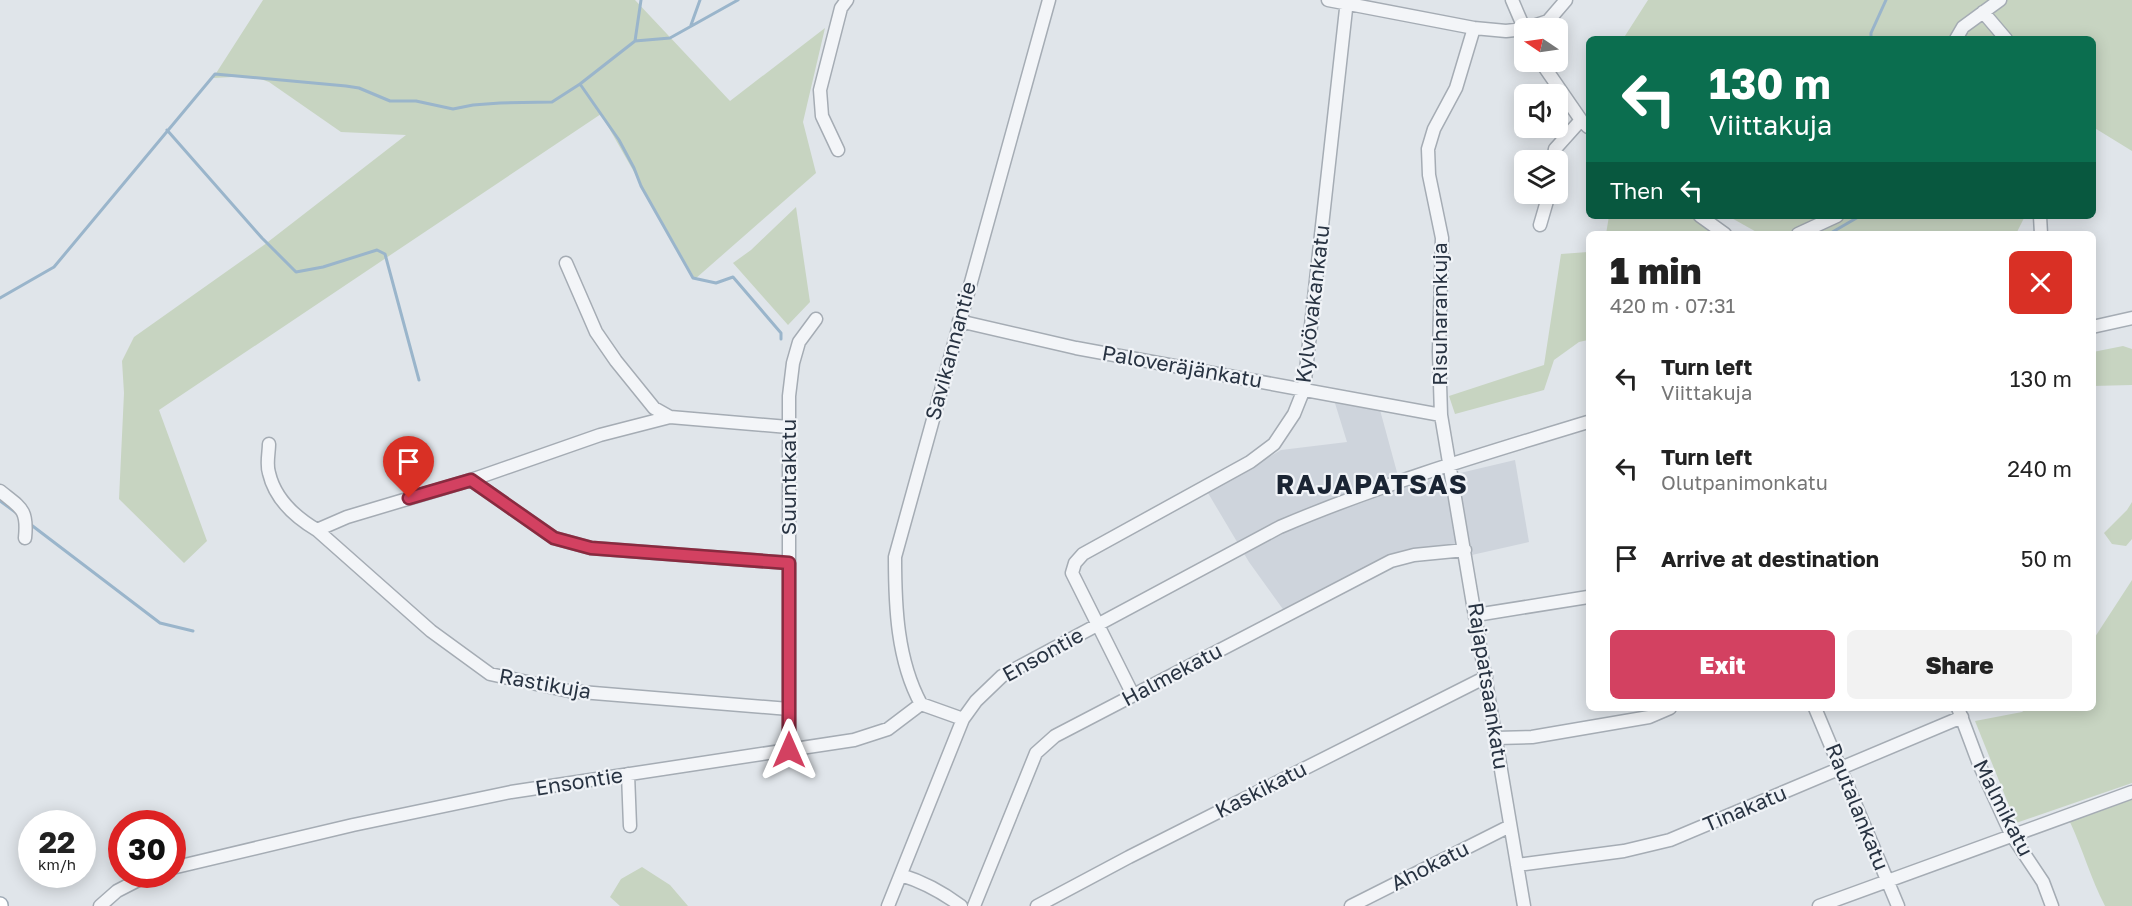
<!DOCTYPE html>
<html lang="en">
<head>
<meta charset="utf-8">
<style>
  :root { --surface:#fff; --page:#f2f2f2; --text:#222; --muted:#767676; --accent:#d34161 }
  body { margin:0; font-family:"Golos Text",sans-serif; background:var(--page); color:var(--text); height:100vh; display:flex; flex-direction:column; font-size:22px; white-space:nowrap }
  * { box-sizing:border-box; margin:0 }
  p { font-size:20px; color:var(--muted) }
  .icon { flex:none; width:33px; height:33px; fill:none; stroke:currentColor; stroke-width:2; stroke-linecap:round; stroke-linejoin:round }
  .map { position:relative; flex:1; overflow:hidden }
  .details { position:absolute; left:1586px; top:231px; width:510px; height:480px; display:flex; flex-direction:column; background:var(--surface); border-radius:9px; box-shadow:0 3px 15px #0003 }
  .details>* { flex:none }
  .banner { position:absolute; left:1586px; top:36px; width:510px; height:183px; border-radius:9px; box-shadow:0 3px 15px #0003; background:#0b6e4f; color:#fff; overflow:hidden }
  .needle { width:39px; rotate:283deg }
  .tools { position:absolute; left:1514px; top:18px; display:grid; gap:12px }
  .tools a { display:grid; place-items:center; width:54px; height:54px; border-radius:9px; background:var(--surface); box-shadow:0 3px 15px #0003; font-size:30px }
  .speed { position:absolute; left:18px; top:810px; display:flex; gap:12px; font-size:30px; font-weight:700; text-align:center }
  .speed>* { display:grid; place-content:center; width:78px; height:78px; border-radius:50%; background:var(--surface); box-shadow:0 3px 15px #0003; line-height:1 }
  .speed small { font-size:15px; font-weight:400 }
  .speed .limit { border:9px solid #d22; background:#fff; color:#111 }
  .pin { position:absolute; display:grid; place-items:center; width:51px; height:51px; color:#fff; margin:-62px -26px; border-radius:50% 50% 50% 0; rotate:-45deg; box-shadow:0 0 6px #0007 }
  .pin .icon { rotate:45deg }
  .me { position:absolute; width:66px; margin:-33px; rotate:0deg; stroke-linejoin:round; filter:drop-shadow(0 0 4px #0008) }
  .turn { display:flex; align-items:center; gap:21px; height:126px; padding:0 24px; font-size:27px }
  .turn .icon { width:78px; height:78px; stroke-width:2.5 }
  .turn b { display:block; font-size:42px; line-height:51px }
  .then { display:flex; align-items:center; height:57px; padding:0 24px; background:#0003; gap:12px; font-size:22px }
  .round { display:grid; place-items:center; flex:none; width:63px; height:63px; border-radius:9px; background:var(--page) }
  .headline { display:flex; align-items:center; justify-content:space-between; height:102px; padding:0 24px }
  h1 { font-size:36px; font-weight:800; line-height:45px }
  .action { display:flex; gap:12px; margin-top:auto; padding:12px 24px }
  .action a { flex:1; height:69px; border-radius:9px; background:var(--accent); color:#fff; font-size:24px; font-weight:800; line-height:69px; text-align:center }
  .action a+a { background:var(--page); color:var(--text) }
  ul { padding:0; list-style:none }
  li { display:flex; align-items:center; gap:18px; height:90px; padding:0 24px }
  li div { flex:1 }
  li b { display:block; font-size:22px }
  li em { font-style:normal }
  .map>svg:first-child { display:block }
  .built { fill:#ced4dc }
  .green { fill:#c7d4c1 }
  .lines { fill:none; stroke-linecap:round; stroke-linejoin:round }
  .stream { stroke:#9ab5cb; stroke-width:3 }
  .minor-casing { stroke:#a5acb4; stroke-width:15 }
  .major-casing { stroke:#9faab6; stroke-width:18 }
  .minor { stroke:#f3f5f8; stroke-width:12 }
  .major { stroke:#fff; stroke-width:15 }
  .route-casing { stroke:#892a3f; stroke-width:15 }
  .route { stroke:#d34161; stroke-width:10 }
  .labels { text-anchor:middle; stroke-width:4.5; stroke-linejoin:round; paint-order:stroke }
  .street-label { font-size:21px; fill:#283342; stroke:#f0f3f7 }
  .district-label { font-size:27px; font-weight:bold; letter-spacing:1.5px; fill:#1a2433; stroke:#f0f3f7 }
</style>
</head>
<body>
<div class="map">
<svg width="2132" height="906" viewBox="0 0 2132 906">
  <rect width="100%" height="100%" fill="#e0e5ea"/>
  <path class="built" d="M 1334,400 L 1380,410 L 1401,487 L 1515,460 L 1529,542 L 1463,557 L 1459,545 L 1384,560 L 1285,612 L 1249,562 L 1208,493 L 1281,450 L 1347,442 Z"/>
  <path class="green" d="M 263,0 L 635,0 L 730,101 L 825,28 L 803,122 L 816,173 L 695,279 L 601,114 L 159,410 L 207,541 L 184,563 L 119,499 L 124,393 L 122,361 L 134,337 L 264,245 L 406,135 L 341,132 L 269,82 L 252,76 L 213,78 Z
    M 1648,0 L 2132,0 L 2132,151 L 2093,127 L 2092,39 L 1623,39 Z
    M 796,207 L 810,302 L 788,325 L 733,263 L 751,250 Z
    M 1609,216 L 1690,216 L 1715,234 L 1606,234 Z
    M 1728,216 L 2025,216 L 2016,234 L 1760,234 Z
    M 1588,252 L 1588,340 L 1579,342 L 1554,360 L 1544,390 L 1455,414 L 1449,396 L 1544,365 L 1561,254 Z
    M 2123,346 L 2132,349 L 2132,385 L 2093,386 L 2093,352 Z
    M 2132,502 L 2132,539 L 2126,546 L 2112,544 L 2104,533 L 2127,510 Z
    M 2132,580 L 2132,783 L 2016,823 L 1975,721 L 2022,712 L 2027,708 L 2092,708 L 2093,640 Z
    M 2132,798 L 2132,906 L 2105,906 C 2091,879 2083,850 2070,822 Z
    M 642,867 L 670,885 L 688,906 L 620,906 L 610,897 L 621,879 Z"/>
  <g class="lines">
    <path class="stream" d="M 691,25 L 700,0
      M 1871,39 L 1871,33 L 1886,0
      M 635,41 L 641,0
      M 580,84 L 619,140 L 634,168 L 641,186 L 693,278 L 716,283 L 733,277 L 781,333 L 781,339
      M 167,130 L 262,238 L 296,272 L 323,267 L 377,250 L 385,254 L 419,380
      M 1829,234 L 1860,216
      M 0,298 L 54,267 L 215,74 L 346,86 L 359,88 L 390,101 L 416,101 L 453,109 L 473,105 L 500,103 L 552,102 L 580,84 L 635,41 L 670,38 L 738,0
      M 0,501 L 18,514
      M 30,524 L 160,623 L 193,631"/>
    <defs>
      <path id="minor" d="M 1328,0 L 1474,28 L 1506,31 L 1524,29
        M 1512,0 L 1524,28
        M 1983,12 L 2006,39
        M 1474,28 L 1456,88 L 1434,129 L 1428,149 L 1429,175 L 1442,238 L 1439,352 L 1441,415 L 1524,906
        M 1527,28 L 1548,21 L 1566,0
        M 1956,39 L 1963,27 L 2000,0
        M 1541,62 L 1581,120 L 1588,127
        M 838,150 L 822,116 L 820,90 L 841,8 L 847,0
        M 1553,160 L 1555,149 L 1581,120
        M 1700,216 L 1725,234
        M 2040,216 L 2041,234
        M 1540,225 L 1549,194
        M 1798,234 L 1837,216
        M 566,263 L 596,332 L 616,361 L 654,408 L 670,417
        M 959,321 L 1076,348 L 1441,415
        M 2092,327 L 2132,318
        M 269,444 C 269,453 266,464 269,473 C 275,499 295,517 317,530 L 431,631 L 490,674 L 569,691 L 789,709
        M 471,480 L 554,538 L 591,548 L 789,563
        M 0,491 C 21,508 28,509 25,538
        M 317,530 L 347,517 L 471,480 L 600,435 L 670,417 L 788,427
        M 1476,615 L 1588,597
        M 1133,695 L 1072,573 L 1075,563 L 1083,554 L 1250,462 L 1274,444 L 1294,414 L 1304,389 L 1347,0
        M 921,704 C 897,660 895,606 895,557 L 1049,0
        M 921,704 L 963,719
        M 1815,708 L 1898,906
        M 1958,708 L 1979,764 L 2011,834 L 2043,882 L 2052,906
        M 1496,738 L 1532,737 L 1649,717 L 1670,708
        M 789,749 L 789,396 L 793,363 L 799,342 L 816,319
        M 628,774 L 630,826
        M 1517,865 L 1624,851 L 1670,840 L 1962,717
        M 172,868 L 353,825 L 511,792 L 854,740 L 888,729 L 921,704
        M 901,875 C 924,882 942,892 961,906
        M 100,906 L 117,891 L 150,874
        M 888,906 L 963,719 L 976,701 L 1002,676 L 1280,527 C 1378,485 1486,453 1588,422
        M 974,906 L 1036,753 L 1055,736 L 1391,561 L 1414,555 L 1465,550
        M 1037,906 L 1129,857 L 1486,677
        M 1351,906 L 1510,826
        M 1819,906 L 2132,792"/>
      <path id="major" d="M 0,905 L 0,906"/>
    </defs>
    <use href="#minor" class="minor-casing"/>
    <use href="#major" class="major-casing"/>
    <use href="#minor" class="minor"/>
    <use href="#major" class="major"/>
  </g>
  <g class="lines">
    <defs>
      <path id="route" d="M 409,498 L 471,480 L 554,538 L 591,548 L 789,563 L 789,750"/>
    </defs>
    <use href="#route" class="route-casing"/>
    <use href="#route" class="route"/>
  </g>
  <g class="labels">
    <g class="street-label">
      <text transform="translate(1313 304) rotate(-83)" y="7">Kylvövakankatu</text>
      <text transform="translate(1440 314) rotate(-90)" y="7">Risuharankuja</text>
      <text transform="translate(951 351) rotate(-75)" y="7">Savikannantie</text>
      <text transform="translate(1182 367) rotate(10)" y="7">Paloveräjänkatu</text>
      <text transform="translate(789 477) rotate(-90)" y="7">Suuntakatu</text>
      <text transform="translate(1043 655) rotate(-29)" y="7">Ensontie</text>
      <text transform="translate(1172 675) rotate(-28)" y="7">Halmekatu</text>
      <text transform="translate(545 684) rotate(10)" y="7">Rastikuja</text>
      <text transform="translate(1488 686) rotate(81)" y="7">Rajapatsaankatu</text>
      <text transform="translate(579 782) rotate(-9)" y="7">Ensontie</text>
      <text transform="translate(1261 790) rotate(-27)" y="7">Kaskikatu</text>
      <text transform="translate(1857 807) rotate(68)" y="7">Rautalankatu</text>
      <text transform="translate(2003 808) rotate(63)" y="7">Malmikatu</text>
      <text transform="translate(1745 809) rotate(-23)" y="7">Tinakatu</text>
      <text transform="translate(1430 866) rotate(-27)" y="7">Ahokatu</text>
    </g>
    <g class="district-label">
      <text x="1372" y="494">RAJAPATSAS</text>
    </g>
  </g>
</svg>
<div class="tools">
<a><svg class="needle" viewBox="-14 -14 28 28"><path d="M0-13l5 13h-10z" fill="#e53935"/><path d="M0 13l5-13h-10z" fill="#767676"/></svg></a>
<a><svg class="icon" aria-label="sound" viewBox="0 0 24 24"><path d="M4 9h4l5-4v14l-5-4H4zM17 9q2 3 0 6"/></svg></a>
<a><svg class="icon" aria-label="layers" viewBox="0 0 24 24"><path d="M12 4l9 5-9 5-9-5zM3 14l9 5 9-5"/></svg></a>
</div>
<div class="speed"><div>22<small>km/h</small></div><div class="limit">30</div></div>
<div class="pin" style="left:409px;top:498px;background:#d93025"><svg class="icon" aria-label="arrive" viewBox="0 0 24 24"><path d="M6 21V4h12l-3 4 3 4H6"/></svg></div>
<svg class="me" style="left:789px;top:750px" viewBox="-20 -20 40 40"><path d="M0-17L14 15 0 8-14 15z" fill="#d34161" stroke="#fff" stroke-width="4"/></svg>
<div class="banner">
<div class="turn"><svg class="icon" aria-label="left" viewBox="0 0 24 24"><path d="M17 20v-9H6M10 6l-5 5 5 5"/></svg><div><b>130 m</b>Viittakuja</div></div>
<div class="then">Then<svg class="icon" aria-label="left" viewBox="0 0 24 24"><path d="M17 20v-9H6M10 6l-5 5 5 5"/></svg></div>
</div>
<section class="details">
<div class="headline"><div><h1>1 min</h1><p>420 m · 07:31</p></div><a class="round" style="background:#d93025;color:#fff"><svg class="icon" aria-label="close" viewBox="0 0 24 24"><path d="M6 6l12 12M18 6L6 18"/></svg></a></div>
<ul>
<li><svg class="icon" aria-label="left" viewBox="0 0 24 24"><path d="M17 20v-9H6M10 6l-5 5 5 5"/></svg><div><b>Turn left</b><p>Viittakuja</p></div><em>130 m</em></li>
<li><svg class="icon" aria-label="left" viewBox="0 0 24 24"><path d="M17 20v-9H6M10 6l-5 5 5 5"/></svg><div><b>Turn left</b><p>Olutpanimonkatu</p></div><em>240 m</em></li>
<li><svg class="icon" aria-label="arrive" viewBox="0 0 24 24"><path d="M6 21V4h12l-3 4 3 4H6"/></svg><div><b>Arrive at destination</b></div><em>50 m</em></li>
</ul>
<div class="action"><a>Exit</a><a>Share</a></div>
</section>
</div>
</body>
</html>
